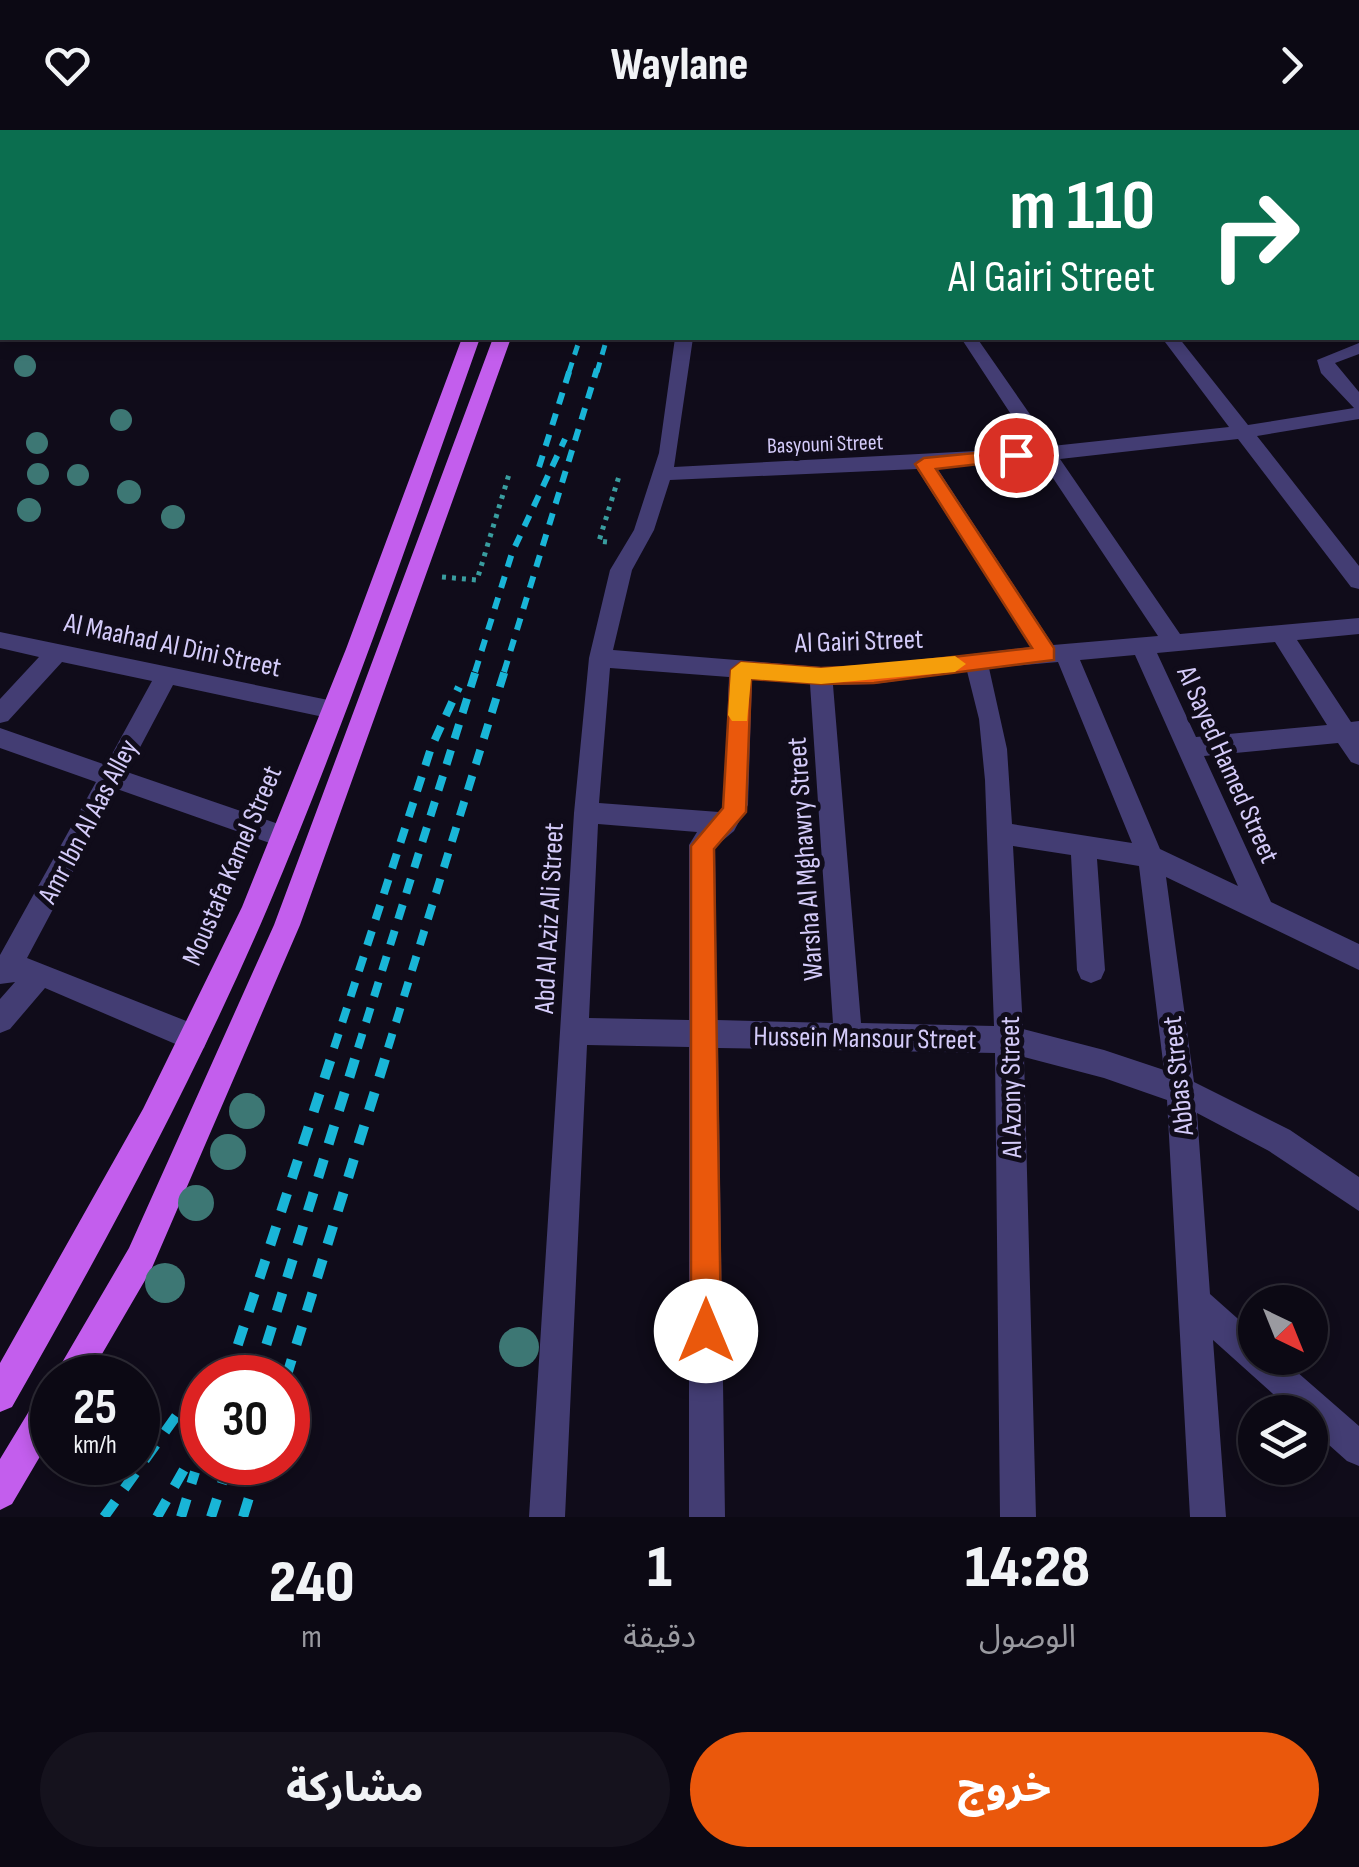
<!DOCTYPE html>
<html lang="ar">
<head>
<meta charset="utf-8">
<style>
  :root { --surface:#0c0914; --page:#15121d; --text:#f1f3f6; --muted:#9a9aa0; --line:#2c2a34; --accent:#ea580c }
  body { margin:0; font-family:"Sofia Sans Condensed","Noto Sans Arabic",sans-serif; background:var(--page); color:var(--text); direction:rtl; height:100vh; display:flex; flex-direction:column; font-size:38px; white-space:nowrap }
  * { box-sizing:border-box; margin:0 }
  p { font-size:32px; color:var(--muted) }
  .icon { flex:none; width:55px; height:55px; fill:none; stroke:currentColor; stroke-width:2; stroke-linecap:round; stroke-linejoin:round }
  .map { position:relative; height:1387px; overflow:hidden; direction:ltr }
  .details { display:flex; flex-direction:column; background:var(--surface); flex:1 }
  .details>* { flex:none }
  .top-card { position:absolute; left:0px; top:0px; width:1360px; height:210px; box-shadow:0 5px 15px #0003,0 0 0 2px var(--line); direction:rtl; background:#0b6e4f; color:#fff; overflow:hidden }
  .needle { width:65px; rotate:137deg }
  .buttons { position:absolute; left:1238px; top:1155px; display:grid; gap:20px }
  .buttons a { display:grid; place-items:center; width:90px; height:90px; border-radius:50%; background:var(--surface); box-shadow:0 5px 15px #0003,0 0 0 2px var(--line); font-size:50px }
  .speed { position:absolute; left:30px; top:1225px; display:flex; gap:20px; font-size:50px; font-weight:700; text-align:center }
  .speed>* { display:grid; place-content:center; width:130px; height:130px; border-radius:50%; background:var(--surface); box-shadow:0 5px 15px #0003,0 0 0 2px var(--line); line-height:1 }
  .speed small { font-size:25px; font-weight:400 }
  .speed .limit { border:15px solid #d22; background:#fff; color:#111 }
  .pin { position:absolute; display:grid; place-items:center; width:85px; height:85px; color:#fff; margin:-42px; border:5px solid #fff; border-radius:50%; box-shadow:0 2px 10px #0007 }
  .me { position:absolute; width:110px; margin:-55px; rotate:0deg; stroke-linejoin:round; filter:drop-shadow(0 0 8px #0008) }
  .turn { display:flex; align-items:center; gap:35px; height:210px; padding:0 40px; font-size:45px }
  .turn .icon { width:130px; height:130px; stroke-width:2.5 }
  .turn b { display:block; font-size:70px; line-height:85px }
  .eta { display:flex; justify-content:space-evenly; align-items:center; height:170px; text-align:center }
  .eta b { font-size:60px; font-weight:800; line-height:70px }
  .action { display:flex; gap:20px; margin-top:auto; padding:20px 40px }
  .action a { flex:1; height:115px; border-radius:60px; background:var(--accent); color:#fff; font-size:40px; font-weight:800; line-height:115px; text-align:center }
  .action a+a { background:var(--page); color:var(--text) }
  header { display:flex; justify-content:space-between; align-items:center; height:130px; padding:0 40px; background:var(--surface); font-size:45px; font-weight:800 }
  .map>svg:first-child { display:block }
  .lines { fill:none; stroke-linecap:round; stroke-linejoin:round }
  .path { stroke:#399d9f; stroke-width:5; stroke-dasharray:4 6; stroke-linecap:butt }
  .street { fill:#433d73; fill-rule:evenodd }
  .primary { fill:#c35eed; fill-rule:evenodd }
  .rail-far3 { stroke:#19b5d7; stroke-width:5; stroke-dasharray:10 8; stroke-linecap:butt }
  .rail-far2 { stroke:#19b5d7; stroke-width:6; stroke-dasharray:12 10; stroke-linecap:butt }
  .rail-far1 { stroke:#19b5d7; stroke-width:8; stroke-dasharray:15 12; stroke-linecap:butt }
  .rail { stroke:#19b5d7; stroke-width:10; stroke-dasharray:19 16; stroke-linecap:butt }
  .tree { fill:#3d7774 }
  .route { fill:#ea580c; stroke:#983908; stroke-width:2.5 }
  .slow { fill:#f59e0b }
  .labels { text-anchor:middle; stroke-width:10; stroke-linejoin:round; paint-order:stroke }
  .far-street-label { font-size:22px; fill:#d4cbf9; stroke:#100c1a }
  .street-label { font-size:28px; fill:#d4cbf9; stroke:#100c1a }
</style>
</head>
<body>
<header><svg class="icon" aria-label="forward" viewBox="0 0 24 24"><path d="M9 5l7 7-7 7"/></svg>Waylane<svg class="icon" aria-label="heart" viewBox="0 0 24 24"><path d="M12 20l-8-8c-3-5 5-10 8-4 3-6 11-1 8 4z"/></svg></header>
<div class="map">
<svg width="1359" height="1387" viewBox="0 0 1359 1387">
  <rect width="100%" height="100%" fill="#100c1a"/>
  <g class="lines">
    <path class="path" d="M 607,412 L 599,411 L 620,343
      M 442,447 L 477,450 L 510,341"/>
    <path class="street" d="M 819,0 L 854,0 L 855,2 L 820,2 Z
      M 1172,0 L 1186,0 L 1186,2 L 1172,2 Z
      M 1224,0 L 1240,0 L 1241,2 L 1225,2 Z
      M 1358,8 L 1359,8 L 1359,16 L 1358,16 Z
      M 0,33 L 2,34 L 2,45 L 0,44 Z
      M 1358,63 L 1359,63 L 1359,73 L 1358,73 Z
      M 2,70 L 2,81 L 0,82 L 0,71 Z
      M 1358,90 L 1359,90 L 1359,101 L 1358,100 Z
      M 675,208 L 693,208 L 674,337 L 1033,318 L 961,208 L 977,208 L 1052,316 L 1229,297 L 1162,208 L 1179,208 L 1248,295 L 1354,278 L 1321,243 L 1317,230 L 1359,213 L 1359,224 L 1335,233 L 1359,262 L 1359,289 L 1257,306 L 1359,436 L 1359,459 L 1351,457 L 1238,309 L 1060,329 L 1180,504 L 1359,488 L 1359,504 L 1297,510 L 1351,592 L 1359,591 L 1359,635 L 1351,632 L 1338,613 L 1204,626 L 1271,772 L 1359,814 L 1359,840 L 1166,747 L 1194,952 L 1290,1000 L 1359,1047 L 1359,1081 L 1269,1021 L 1197,983 L 1210,1164 L 1255,1204 L 1255,1228 L 1281,1228 L 1359,1296 L 1359,1336 L 1347,1331 L 1310,1298 L 1310,1282 L 1293,1282 L 1213,1210 L 1226,1387 L 1190,1387 L 1167,970 L 1104,948 L 1024,927 L 1036,1387 L 1000,1387 L 995,923 L 718,918 L 725,1387 L 689,1387 L 689,917 L 587,915 L 565,1387 L 529,1387 L 574,683 L 589,528 L 610,440 L 634,400 L 659,323 ZM 1041,330 L 1158,506 L 1053,515 L 937,338 ZM 917,339 L 1031,517 L 874,536 L 821,537 L 613,520 L 632,440 L 654,400 L 670,350 ZM 1275,512 L 1327,595 L 1196,607 L 1157,523 ZM 1135,525 L 1238,756 L 1160,719 L 1080,530 ZM 1058,532 L 1132,713 L 1012,694 L 1007,619 L 989,538 ZM 610,538 L 729,547 L 724,675 L 719,682 L 599,673 ZM 967,541 L 979,589 L 985,650 L 994,896 L 861,893 L 833,555 L 874,554 ZM 752,549 L 810,554 L 833,893 L 717,890 L 715,717 L 734,701 L 748,675 ZM 598,694 L 697,702 L 689,715 L 689,890 L 589,888 ZM 1013,716 L 1071,725 L 1077,840 L 1081,849 L 1091,853 L 1101,849 L 1105,840 L 1097,729 L 1139,736 L 1164,940 L 1104,920 L 1023,899 Z
      M 0,502 L 333,571 L 341,573 L 345,580 L 341,587 L 333,589 L 173,555 L 127,642 L 293,699 L 297,707 L 293,715 L 284,718 L 117,659 L 27,828 L 204,898 L 208,908 L 204,918 L 194,922 L 45,858 L 10,899 L 0,903 L 0,869 L 15,852 L 0,854 L 0,825 L 96,652 L 0,618 L 0,598 L 106,635 L 152,551 L 62,532 L 8,591 L 0,593 L 0,569 L 39,527 L 0,518 Z"/>
    <path class="primary" d="M 462,208 L 480,208 C 412,399 347,591 268,777 C 194,950 105,1114 12,1277 L 0,1282 L 0,1233 L 143,979 L 242,777 L 346,519 Z
      M 493,208 L 511,208 L 300,795 L 151,1140 L 88,1248 L 53,1248 L 129,1118 L 274,795 Z
      M 52,1258 L 52,1306 L 12,1374 L 0,1380 L 0,1329 L 40,1263 Z"/>
    <path class="rail-far3" d="M 569,242 L 580,208
      M 597,242 L 607,208"/>
    <path class="rail-far2" d="M 539,337 L 570,239
      M 475,542 L 512,423 L 565,309
      M 504,542 L 597,239"/>
    <path class="rail-far1" d="M 334,918 L 431,618 L 459,557
      M 358,918 L 476,540
      M 388,918 L 505,540"/>
    <path class="rail" d="M 227,1248 L 335,916
      M 256,1248 L 359,916
      M 286,1248 L 389,916
      M 104,1387 L 202,1250
      M 157,1387 L 202,1308
      M 181,1387 L 195,1342
      M 211,1387 L 229,1332
      M 243,1387 L 260,1332"/>
  </g>
  <g class="tree">
    <circle cx="25" cy="236" r="11"/>
    <circle cx="121" cy="290" r="11"/>
    <circle cx="37" cy="313" r="11"/>
    <circle cx="38" cy="344" r="11"/>
    <circle cx="78" cy="345" r="11"/>
    <circle cx="129" cy="362" r="12"/>
    <circle cx="29" cy="380" r="12"/>
    <circle cx="173" cy="387" r="12"/>
    <circle cx="247" cy="981" r="18"/>
    <circle cx="228" cy="1022" r="18"/>
    <circle cx="196" cy="1073" r="18"/>
    <circle cx="165" cy="1153" r="20"/>
    <circle cx="519" cy="1217" r="20"/>
  </g>
  <path class="route" d="M 1016,319 L 1023,321 L 1023,329 L 936,339 L 1054,518 L 1054,530 L 874,553 L 821,554 L 751,549 L 746,682 L 714,719 L 721,1201 L 716,1212 L 706,1216 L 695,1212 L 691,1201 L 691,716 L 723,678 L 731,540 L 741,532 L 821,538 L 874,536 L 1032,518 L 915,334 L 924,328 Z"/>
  <path class="slow" d="M 955,526 L 966,534 L 955,542 L 821,554 L 751,549 L 747,591 L 732,591 L 728,585 L 731,540 L 741,532 L 821,538 Z"/>
  <g class="labels">
    <g class="far-street-label">
      <text transform="translate(825 313) rotate(-2)" y="8">Basyouni Street</text>
    </g>
    <g class="street-label">
      <text transform="translate(859 510) rotate(-2)" y="10">Al Gairi Street</text>
      <text transform="translate(173 514) rotate(12)" y="10">Al Maahad Al Dini Street</text>
      <text transform="translate(1229 634) rotate(66)" y="10">Al Sayed Hamed Street</text>
      <text transform="translate(87 691) rotate(-62)" y="10">Amr Ibn Al Aas Alley</text>
      <text transform="translate(804 729) rotate(-94)" y="10">Warsha Al Mghawry Street</text>
      <text transform="translate(231 735) rotate(-67)" y="10">Moustafa Kamel Street</text>
      <text transform="translate(548 788) rotate(-87)" y="10">Abd Al Aziz Ali Street</text>
      <text transform="translate(865 907) rotate(1)" y="10">Hussein Mansour Street</text>
      <text transform="translate(1177 946) rotate(-96)" y="10">Abbas Street</text>
      <text transform="translate(1010 957) rotate(-91)" y="10">Al Azony Street</text>
    </g>
  </g>
</svg>
<div class="buttons">
<a><svg class="needle" viewBox="-14 -14 28 28"><path d="M0-13l5 13h-10z" fill="#e53935"/><path d="M0 13l5-13h-10z" fill="#9a9aa0"/></svg></a>
<a><svg class="icon" aria-label="layers" viewBox="0 0 24 24"><path d="M12 4l9 5-9 5-9-5zM3 14l9 5 9-5"/></svg></a>
</div>
<div class="speed"><div>25<small>km/h</small></div><div class="limit">30</div></div>
<div class="pin" style="left:1016px;top:325px;background:#d93025"><svg class="icon" aria-label="arrive" viewBox="0 0 24 24"><path d="M6 21V4h12l-3 4 3 4H6"/></svg></div>
<svg class="me" style="left:706px;top:1201px" viewBox="-20 -20 40 40"><circle r="19" fill="#fff"/><path d="M0-13L10 11 0 6-10 11z" fill="#ea580c"/></svg>
<div class="top-card">
<div class="turn"><svg class="icon" aria-label="right" viewBox="0 0 24 24"><path d="M7 20v-9h11M14 6l5 5-5 5"/></svg><div><b>110 m</b>Al Gairi Street</div></div>
</div>
</div>
<section class="details">
<div class="eta">
<div><b>14:28</b><p>الوصول</p></div>
<div><b>1</b><p>دقيقة</p></div>
<div><b>240</b><p>m</p></div>
</div>
<div class="action"><a>خروج</a><a>مشاركة</a></div>
</section>
</body>
</html>
